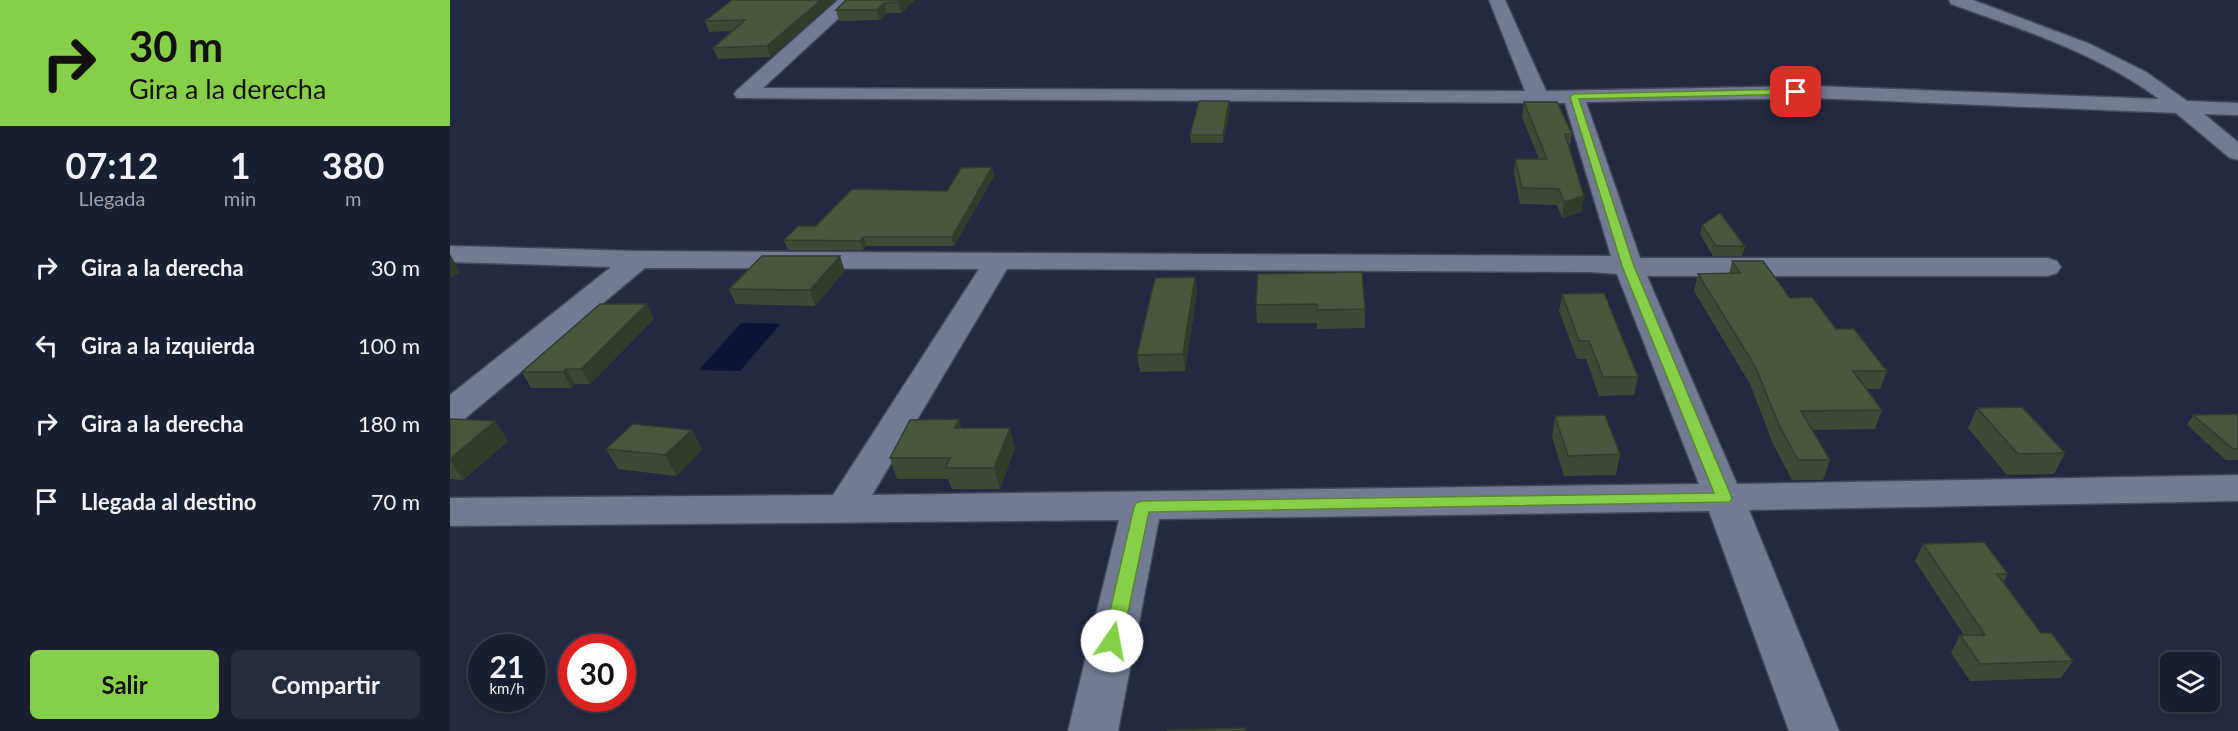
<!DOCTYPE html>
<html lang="es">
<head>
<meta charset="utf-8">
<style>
  :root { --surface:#1a1f30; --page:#272c3c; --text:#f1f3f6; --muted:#9fa2ab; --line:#383d4c; --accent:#88cf49 }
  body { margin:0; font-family:Lato,sans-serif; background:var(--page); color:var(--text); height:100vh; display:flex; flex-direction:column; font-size:22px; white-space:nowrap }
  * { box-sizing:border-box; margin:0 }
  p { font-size:20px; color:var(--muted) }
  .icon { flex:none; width:33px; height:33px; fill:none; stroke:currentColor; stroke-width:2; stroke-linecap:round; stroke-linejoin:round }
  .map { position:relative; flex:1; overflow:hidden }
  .details { display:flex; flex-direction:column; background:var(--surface); width:450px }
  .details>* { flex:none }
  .hud { background:#88cf49; color:#111; overflow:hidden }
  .fabs { position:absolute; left:1710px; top:652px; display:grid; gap:12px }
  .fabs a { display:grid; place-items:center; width:60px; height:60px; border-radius:9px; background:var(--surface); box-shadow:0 3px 9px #0003,0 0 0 2px var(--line); font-size:30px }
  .speed { position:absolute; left:18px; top:634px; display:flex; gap:12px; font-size:30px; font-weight:700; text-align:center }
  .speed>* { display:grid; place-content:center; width:78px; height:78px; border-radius:50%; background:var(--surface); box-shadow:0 3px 9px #0003,0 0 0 2px var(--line); line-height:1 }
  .speed small { font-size:15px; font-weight:400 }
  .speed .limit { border:9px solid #d22; background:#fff; color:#111 }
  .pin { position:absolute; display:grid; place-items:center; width:51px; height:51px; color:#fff; margin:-26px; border-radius:12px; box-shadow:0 3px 9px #0006 }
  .me { position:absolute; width:66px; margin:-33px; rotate:12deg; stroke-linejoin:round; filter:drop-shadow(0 0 4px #0008) }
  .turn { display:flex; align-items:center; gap:21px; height:126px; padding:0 30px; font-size:27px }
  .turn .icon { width:78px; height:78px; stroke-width:2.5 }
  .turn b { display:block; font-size:42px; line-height:51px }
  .eta { display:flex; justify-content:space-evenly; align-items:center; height:102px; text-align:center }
  .eta b { font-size:36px; font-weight:700; line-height:42px }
  .button { display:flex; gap:12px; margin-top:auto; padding:12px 30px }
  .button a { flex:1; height:69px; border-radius:9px; background:var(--accent); color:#111; font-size:24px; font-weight:700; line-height:69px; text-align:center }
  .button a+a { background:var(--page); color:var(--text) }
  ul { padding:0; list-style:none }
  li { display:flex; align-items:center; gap:18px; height:78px; padding:0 30px }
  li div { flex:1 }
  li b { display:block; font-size:22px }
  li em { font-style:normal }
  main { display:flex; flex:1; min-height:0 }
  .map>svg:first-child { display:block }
  .water { fill:#0d1337 }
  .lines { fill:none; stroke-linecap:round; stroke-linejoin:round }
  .minor-casing { stroke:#43475a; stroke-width:3 }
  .minor { fill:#727a94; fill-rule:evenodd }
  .wall { fill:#3e4a35 }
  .shaded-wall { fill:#323c2b }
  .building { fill:#48563e; stroke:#323c2b; stroke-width:1.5 }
  .route { fill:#88cf49; stroke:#58872f; stroke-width:1.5 }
</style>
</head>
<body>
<main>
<section class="details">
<div class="hud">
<div class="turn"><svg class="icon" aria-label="right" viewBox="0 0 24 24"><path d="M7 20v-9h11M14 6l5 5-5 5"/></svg><div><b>30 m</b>Gira a la derecha</div></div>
</div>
<div class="eta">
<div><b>07:12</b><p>Llegada</p></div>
<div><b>1</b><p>min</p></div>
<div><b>380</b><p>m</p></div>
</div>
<ul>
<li><svg class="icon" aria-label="right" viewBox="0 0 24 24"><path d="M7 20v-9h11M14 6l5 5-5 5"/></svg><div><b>Gira a la derecha</b></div><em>30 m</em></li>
<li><svg class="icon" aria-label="left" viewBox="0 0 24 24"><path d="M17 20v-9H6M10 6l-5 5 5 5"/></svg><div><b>Gira a la izquierda</b></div><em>100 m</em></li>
<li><svg class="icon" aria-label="right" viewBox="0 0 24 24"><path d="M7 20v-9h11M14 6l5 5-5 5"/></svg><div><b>Gira a la derecha</b></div><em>180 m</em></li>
<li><svg class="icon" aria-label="arrive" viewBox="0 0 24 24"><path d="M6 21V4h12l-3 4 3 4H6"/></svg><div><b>Llegada al destino</b></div><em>70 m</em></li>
</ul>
<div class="button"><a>Salir</a><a>Compartir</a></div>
</section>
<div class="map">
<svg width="1788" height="731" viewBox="0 0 1788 731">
  <rect width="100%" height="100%" fill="#232940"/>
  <path class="water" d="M 291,323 L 330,324 L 290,371 L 249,370 Z"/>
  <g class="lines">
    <defs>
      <path id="minor" d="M 388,0 L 404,0 L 405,3 L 313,88 L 1075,91 L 1039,0 L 1055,0 L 1096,91 L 1363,86 L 1709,99 C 1647,53 1573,30 1501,4 L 1499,0 L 1523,0 L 1640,44 L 1696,72 L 1737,101 L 1788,103 L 1788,115 L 1754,114 L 1788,142 L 1788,160 L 1780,158 L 1726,113 L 1363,98 L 1136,102 L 1190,258 L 1597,258 L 1607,261 L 1611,267 L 1607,273 L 1597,276 L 1197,276 L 1287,484 L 1788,475 L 1788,501 L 1299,510 L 1389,731 L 1339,731 L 1259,511 L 709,519 L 668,731 L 618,731 L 669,520 L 0,526 L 0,498 L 383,495 L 529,269 L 195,268 L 12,421 L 0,424 L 0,395 L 161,267 L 0,262 L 0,246 L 188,251 L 1161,256 L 1115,103 L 287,98 L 284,94 L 287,90 ZM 557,269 L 1140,272 L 1167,274 L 1249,484 L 422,495 Z"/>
    </defs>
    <use href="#minor" class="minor-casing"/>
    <use href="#minor" class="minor"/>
  </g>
  <path class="wall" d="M 282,0 L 385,0 L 320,57 L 268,59 L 263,48 L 283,31 L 259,32 L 255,21 Z
    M 396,0 L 465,0 L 451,13 L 437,13 L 430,20 L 389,21 L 386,10 Z
    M 1074,102 L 1122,134 L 1119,148 L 1134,196 L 1131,212 L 1112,218 L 1107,205 L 1070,204 L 1064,174 L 1065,159 L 1089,159 L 1072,117 Z
    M 780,109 L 773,143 L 741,143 L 740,135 Z
    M 542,167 L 544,176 L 504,246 L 416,246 L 413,250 L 338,250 L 334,240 L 366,226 L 497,191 Z
    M 1252,225 L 1295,246 L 1292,256 L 1263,256 L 1250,234 Z
    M 1282,261 L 1340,298 L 1386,329 L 1437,371 L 1430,389 L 1417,389 L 1432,410 L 1425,429 L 1362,430 L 1380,460 L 1373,480 L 1342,480 L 1323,444 L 1300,384 L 1244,291 L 1248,274 L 1279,274 Z
    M 395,271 L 365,306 L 286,304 L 279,289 Z
    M 808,274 L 915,309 L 915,328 L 867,329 L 867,323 L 807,323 L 806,305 Z
    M 745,277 L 747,293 L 735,371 L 690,372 L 687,355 Z
    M 1112,294 L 1188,377 L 1184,395 L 1149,396 L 1136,359 L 1127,359 L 1109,311 Z
    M 197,304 L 204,319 L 140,384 L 125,384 L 121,388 L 81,388 L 72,372 Z
    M 1527,408 L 1615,453 L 1604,474 L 1557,475 L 1518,428 Z
    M 1788,414 L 1788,460 L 1776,460 L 1737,425 L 1743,415 Z
    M 1105,416 L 1170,454 L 1166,475 L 1114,476 L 1102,437 Z
    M 0,419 L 45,421 L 58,441 L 13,480 L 0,479 Z
    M 509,419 L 511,428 L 565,448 L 550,489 L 502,489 L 498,479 L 447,479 L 440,458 Z
    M 242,430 L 252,450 L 226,476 L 168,469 L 156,449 Z
    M 1473,544 L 1558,574 L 1553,583 L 1591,633 L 1623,661 L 1611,678 L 1520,681 L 1501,653 L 1510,635 L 1514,635 L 1465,561 Z"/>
  <path class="shaded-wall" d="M 371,0 L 385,0 L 320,57 L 317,46 Z
    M 451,0 L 465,0 L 451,13 L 448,2 Z
    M 434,3 L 437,13 L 430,20 L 427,10 Z
    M 779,101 L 780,109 L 773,143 L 773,135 Z
    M 542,167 L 544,176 L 504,246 L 502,237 Z
    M 1134,196 L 1131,212 L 1112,218 L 1114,202 Z
    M 413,237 L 416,246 L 413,250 L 410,241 Z
    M 0,254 L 10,272 L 0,279 Z
    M 390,256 L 395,271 L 365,306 L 360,290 Z
    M 745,277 L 747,293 L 735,371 L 733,354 Z
    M 197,304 L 204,319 L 140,384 L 131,369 Z
    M 116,369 L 125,384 L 121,388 L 113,372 Z
    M 509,419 L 514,440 L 505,428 Z
    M 45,421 L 58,441 L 13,480 L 0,460 L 0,459 Z
    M 560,428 L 565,448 L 550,489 L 544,468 Z
    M 242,430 L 252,450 L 226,476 L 215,455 Z"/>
  <path class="building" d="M 282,0 L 371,0 L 317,46 L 263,48 L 295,20 L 255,21 Z
    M 396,0 L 451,0 L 448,2 L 434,3 L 427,10 L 386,10 Z
    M 749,101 L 779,101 L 773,135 L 740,135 Z
    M 1074,102 L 1107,102 L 1122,134 L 1115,134 L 1134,196 L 1114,202 L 1109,189 L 1072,188 L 1065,159 L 1097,159 Z
    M 542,167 L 502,237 L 413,237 L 410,241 L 334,240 L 348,226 L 366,226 L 402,189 L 497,191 L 511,168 Z
    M 1270,213 L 1295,246 L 1266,246 L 1252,225 Z
    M 312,256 L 390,256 L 360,290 L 279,289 Z
    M 1282,261 L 1313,261 L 1340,298 L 1362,297 L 1386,329 L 1404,329 L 1437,371 L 1403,371 L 1432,410 L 1351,411 L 1380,460 L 1348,460 L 1329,425 L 1305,366 L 1248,274 L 1290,273 Z
    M 912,272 L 915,309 L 867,310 L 867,304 L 806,305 L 808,274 Z
    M 745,277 L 733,354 L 687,355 L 705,278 Z
    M 1154,293 L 1188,377 L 1153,377 L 1139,341 L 1129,341 L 1112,294 Z
    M 150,304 L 197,304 L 131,369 L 116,369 L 113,372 L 72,372 Z
    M 1572,407 L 1615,453 L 1568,454 L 1527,408 Z
    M 1788,414 L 1788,449 L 1783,449 L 1743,415 Z
    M 1155,415 L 1170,454 L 1118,456 L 1105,416 Z
    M 0,419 L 45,421 L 0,459 Z
    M 509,419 L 505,428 L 560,428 L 544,468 L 495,468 L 500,458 L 440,458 L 460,420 Z
    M 183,424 L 242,430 L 215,455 L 156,449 Z
    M 1534,542 L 1558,574 L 1547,574 L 1591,633 L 1601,633 L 1623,661 L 1530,664 L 1510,635 L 1535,635 L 1473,544 Z
    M 795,728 L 795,731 L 718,731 L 718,730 Z"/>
  <path class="route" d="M 1346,89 L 1349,90 L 1349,94 L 1129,99 L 1184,266 L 1282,498 L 1280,502 L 699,512 L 672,641 L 669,647 L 662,649 L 656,647 L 653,641 L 684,507 L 686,503 L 692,501 L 1264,493 L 1172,266 L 1120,97 L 1124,94 Z"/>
</svg>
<div class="fabs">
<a><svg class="icon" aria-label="layers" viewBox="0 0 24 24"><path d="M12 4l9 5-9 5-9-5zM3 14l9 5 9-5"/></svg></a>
</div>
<div class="speed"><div>21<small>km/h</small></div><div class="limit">30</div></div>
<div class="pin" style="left:1346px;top:92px;background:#d93025"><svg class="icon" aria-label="arrive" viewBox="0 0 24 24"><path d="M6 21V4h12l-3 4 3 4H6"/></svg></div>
<svg class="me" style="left:662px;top:641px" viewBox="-20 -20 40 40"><circle r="19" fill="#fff"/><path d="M0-13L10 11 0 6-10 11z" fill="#88cf49"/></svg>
</div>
</main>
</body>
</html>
